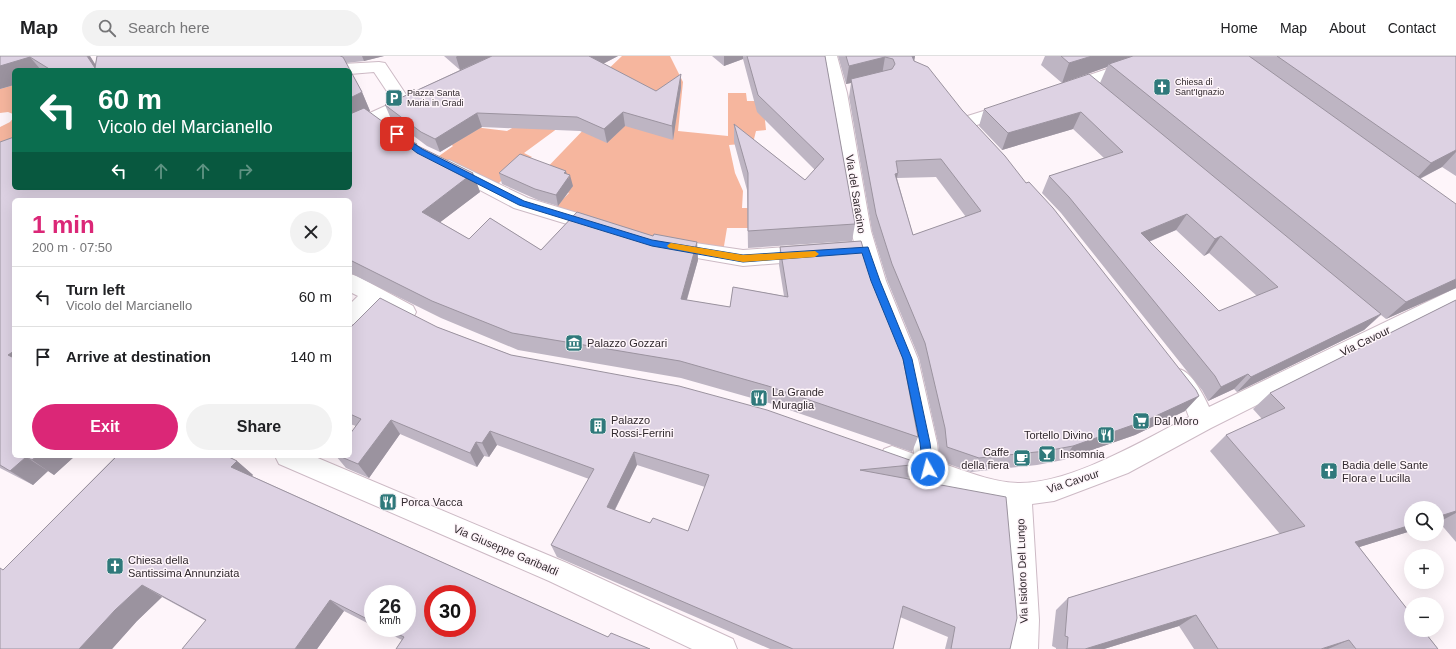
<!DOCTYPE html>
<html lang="en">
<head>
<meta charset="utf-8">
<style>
  :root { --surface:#fff; --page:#f2f2f2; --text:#202124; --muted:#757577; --line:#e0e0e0; --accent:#db2777 }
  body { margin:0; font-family:Arial,sans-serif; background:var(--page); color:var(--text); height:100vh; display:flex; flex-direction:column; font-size:15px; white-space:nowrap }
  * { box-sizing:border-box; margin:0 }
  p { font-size:13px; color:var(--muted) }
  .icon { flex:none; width:22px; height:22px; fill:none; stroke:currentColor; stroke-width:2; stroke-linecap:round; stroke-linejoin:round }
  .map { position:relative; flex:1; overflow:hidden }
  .sheet { position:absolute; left:12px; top:142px; width:340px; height:260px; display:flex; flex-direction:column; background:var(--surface); border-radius:6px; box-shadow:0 4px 16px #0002 }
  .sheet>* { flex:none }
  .guide { position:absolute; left:12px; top:12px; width:340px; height:122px; border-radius:6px; box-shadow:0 4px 16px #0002; background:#0b6e4f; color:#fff; overflow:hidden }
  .tools { position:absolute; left:1404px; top:445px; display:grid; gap:8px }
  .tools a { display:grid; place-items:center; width:40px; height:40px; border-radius:50%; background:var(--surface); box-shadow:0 4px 16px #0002; font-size:20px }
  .speed { position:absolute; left:364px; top:529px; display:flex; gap:8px; font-size:20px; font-weight:700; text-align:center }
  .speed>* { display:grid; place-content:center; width:52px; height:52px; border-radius:50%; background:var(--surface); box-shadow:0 4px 16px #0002; line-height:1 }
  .speed small { font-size:10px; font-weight:400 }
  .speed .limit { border:6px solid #d22; background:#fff; color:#111 }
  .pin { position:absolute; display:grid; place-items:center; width:34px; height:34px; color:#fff; margin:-17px; border-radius:8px; box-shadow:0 2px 6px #0006 }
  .me { position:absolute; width:44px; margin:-22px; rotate:353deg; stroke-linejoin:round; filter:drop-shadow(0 0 3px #0008) }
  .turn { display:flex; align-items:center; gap:14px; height:84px; padding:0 20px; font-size:18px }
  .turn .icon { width:52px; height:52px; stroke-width:2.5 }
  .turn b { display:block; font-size:28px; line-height:34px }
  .lanes { display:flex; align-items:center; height:38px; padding:0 20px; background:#0003; justify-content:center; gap:20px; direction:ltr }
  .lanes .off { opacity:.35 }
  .round { display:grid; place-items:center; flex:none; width:42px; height:42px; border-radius:21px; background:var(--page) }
  .summary { display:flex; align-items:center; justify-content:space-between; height:68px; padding:0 20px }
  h1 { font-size:24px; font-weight:700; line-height:30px; color:var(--accent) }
  .action { display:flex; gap:8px; margin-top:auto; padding:8px 20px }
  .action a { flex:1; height:46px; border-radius:24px; background:var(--accent); color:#fff; font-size:16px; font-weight:700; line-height:46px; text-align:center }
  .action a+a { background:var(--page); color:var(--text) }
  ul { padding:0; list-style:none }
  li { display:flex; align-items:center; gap:12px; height:60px; padding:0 20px; border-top:1px solid var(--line) }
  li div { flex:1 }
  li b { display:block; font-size:15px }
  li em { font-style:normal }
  header { display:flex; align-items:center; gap:24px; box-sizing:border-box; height:56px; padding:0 20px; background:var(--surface); border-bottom:1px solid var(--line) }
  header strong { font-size:19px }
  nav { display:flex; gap:22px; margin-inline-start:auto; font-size:14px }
  .search { width:280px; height:36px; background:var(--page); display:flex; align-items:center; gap:10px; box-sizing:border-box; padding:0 14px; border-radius:22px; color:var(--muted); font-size:15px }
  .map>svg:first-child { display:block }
  .green { fill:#f6b69e }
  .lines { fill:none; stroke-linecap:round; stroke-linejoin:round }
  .minor-casing { stroke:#cdbac5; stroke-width:2 }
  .minor { fill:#fff; fill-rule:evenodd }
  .wall { fill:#beb5c3; fill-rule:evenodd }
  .shaded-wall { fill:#9b939f }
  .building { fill:#ddd2e3; stroke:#9b939f; fill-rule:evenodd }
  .route { fill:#1a73e8; stroke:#114b97 }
  .slow { fill:#f59e0b }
  .labels { text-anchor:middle; stroke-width:3; stroke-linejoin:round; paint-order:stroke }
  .far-poi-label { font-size:9px; fill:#31292e; stroke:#fef5fa; text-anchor:start }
  .street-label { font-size:11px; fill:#31292e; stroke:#fef5fa }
  .poi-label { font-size:11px; fill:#31292e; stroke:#fef5fa; text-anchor:start }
</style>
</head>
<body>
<header>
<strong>Map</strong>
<div class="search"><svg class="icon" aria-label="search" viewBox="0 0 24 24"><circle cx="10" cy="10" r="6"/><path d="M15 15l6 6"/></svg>Search here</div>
<nav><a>Home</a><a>Map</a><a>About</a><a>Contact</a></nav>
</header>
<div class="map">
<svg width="1456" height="593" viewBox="0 0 1456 593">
  <rect width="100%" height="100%" fill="#fef5fa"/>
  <path class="green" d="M 622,0 L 670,0 L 683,26 L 678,75 L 728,80 L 728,37 L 746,37 L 747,45 L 763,45 L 766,74 L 756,75 L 753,87 L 729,89 L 735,117 L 743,135 L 742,152 L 780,152 L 780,172 L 727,172 L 723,196 L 634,179 L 555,151 L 569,137 L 540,119 L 589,68 L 573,61 L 524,97 L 532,101 L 512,114 L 498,128 L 439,100 L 453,90 L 435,75 L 474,71 L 507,75 L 603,18 Z
    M 14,29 L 14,105 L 0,111 L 0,71 L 10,66 L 14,61 L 13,58 L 8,56 L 0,57 L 0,33 Z"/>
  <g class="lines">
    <defs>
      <path id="minor" d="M 821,0 L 837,0 L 847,37 L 871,175 L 886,225 L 918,303 L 937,387 L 939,406 C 965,415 991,426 1018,427 C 1071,428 1143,384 1189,361 L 1184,348 L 1166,322 L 1169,315 C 1172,314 1175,313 1178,313 C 1191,314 1204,340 1209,351 L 1456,232 L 1456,249 L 1211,372 L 1128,417 L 1054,445 L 1032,448 L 1039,564 L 1038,593 L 1010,593 L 1011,564 L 1007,448 L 976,441 L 892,412 L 884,409 L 880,401 L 884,393 L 892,390 L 914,398 L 913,387 L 896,303 L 866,225 L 859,201 L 743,210 L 668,197 L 661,195 L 658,190 L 661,185 L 668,183 L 743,194 L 854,186 L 851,175 L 829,37 Z
        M 1145,0 L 1169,0 L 1167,3 L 1072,37 L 1066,38 L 1060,37 L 1058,33 L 1060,29 Z
        M 379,6 L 385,7 L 407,40 L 415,38 L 421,39 L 424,43 L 421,47 L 350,79 L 350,66 L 394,46 L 374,16 L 350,18 L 350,14 L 316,14 L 318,10 L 324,9 Z
        M 1009,47 L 1015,49 L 1018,53 L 1015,57 L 964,73 L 958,71 L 955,67 L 958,63 Z
        M 449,104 L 528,142 L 607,166 L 610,171 L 607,176 L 600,178 L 514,152 L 442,114 L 440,110 L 442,106 Z
        M 350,218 L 357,220 L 413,250 L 416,256 L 413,262 C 399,266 387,256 375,249 L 358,267 L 350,269 L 350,248 L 358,240 L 350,236 Z
        M 275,400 L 313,400 L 567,507 L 733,583 L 737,593 L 692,593 L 549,525 L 279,408 Z"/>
    </defs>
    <use href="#minor" class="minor-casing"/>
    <use href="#minor" class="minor"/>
  </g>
  <path class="wall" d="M 0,0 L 90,0 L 95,9 L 97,0 L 384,0 L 364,5 L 346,7 L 362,36 L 370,55 L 369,56 L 405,82 L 417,88 L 418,90 L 473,117 L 480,136 L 440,166 L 469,183 L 490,162 L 541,194 L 577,156 L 653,180 L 654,178 L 697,186 L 698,204 L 687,244 L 730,251 L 733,231 L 784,240 L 779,209 L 780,191 L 861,185 L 868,208 L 900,287 L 918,381 L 912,396 L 766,346 L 681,322 L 518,294 L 441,262 L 350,217 L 350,144 L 14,144 L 14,400 L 75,400 L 54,419 L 48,415 L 33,429 L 0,412 L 0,86 L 14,81 L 14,132 L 350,132 L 350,14 L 14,14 L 14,29 L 0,33 Z
    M 444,0 L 618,0 L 603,8 L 656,35 L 681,32 L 673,84 L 625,70 L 607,87 L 580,75 L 482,71 L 440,96 L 427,90 L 391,63 L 385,49 L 460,14 Z
    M 712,0 L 825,0 L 855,168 L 852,185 L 748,192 L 747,134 L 734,86 L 734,68 L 805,124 L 815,114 L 757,56 L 743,3 L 724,10 Z
    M 838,0 L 915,0 L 914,5 L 1185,355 L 1135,379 L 1063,404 L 1037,409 L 971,416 L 940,405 L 938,387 L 919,302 L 887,224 L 872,175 L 849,41 L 851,27 L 846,28 ZM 936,121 L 966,161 L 913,179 L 897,122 Z
    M 1045,0 L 1456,0 L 1456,120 L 1442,111 L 1420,123 L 1456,232 L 1386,263 L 1381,259 L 1364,274 L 1237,336 L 1234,333 L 1208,345 L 1202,334 L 1061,157 L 1042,137 L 1049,120 L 1104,102 L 1073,73 L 1002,94 L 979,70 L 984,53 L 1100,27 L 1107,11 L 1062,27 L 1041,9 ZM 1176,174 L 1204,200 L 1209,197 L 1257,240 L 1219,255 L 1149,186 Z
    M 499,117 L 573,130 L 558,150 L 538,144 L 502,128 Z
    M 1456,244 L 1456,486 L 1439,466 L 1411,452 L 1411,475 L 1359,491 L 1438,593 L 1194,593 L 1179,570 L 1104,593 L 1056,593 L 1056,592 L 1052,590 L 1056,554 L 1068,542 L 1280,478 L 1210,395 L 1226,379 L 1262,363 L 1253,353 L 1270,337 Z
    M 437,271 L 511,299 L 921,408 L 915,421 L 905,422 L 1010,593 L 945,593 L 948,581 L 900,561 L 893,593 L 770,593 L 557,501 L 551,489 L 589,423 L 497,389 L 489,401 L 484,400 L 477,411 L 400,378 L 369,422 L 346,412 L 336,400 L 350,400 L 356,370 L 350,368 L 350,272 ZM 637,409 L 705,431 L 688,475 L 650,467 L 615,454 Z
    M 110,400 L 227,400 L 237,405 L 253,419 L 252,420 L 608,581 L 650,593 L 402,584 L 378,572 L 407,572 L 373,538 L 373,570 L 344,555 L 317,593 L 182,593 L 206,565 L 162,541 L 137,565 L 112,593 L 0,593 L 3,514 L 114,402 Z"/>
  <path class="shaded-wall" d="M 0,0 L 35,0 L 30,1 L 41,14 L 14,14 L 14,29 L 0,33 Z
    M 87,0 L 90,0 L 99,14 L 96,14 Z
    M 362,0 L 384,0 L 364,5 Z
    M 457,0 L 492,0 L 460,14 L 456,1 Z
    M 590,0 L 618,0 L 591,14 Z
    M 724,0 L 743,0 L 743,3 L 724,10 Z
    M 911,0 L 915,0 L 913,12 Z
    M 1092,0 L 1140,0 L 1109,8 L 1107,11 L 1062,27 L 1069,7 Z
    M 885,1 L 882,19 L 851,23 L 851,27 L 846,28 L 849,10 Z
    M 681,18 L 681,32 L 673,84 L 672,70 Z
    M 362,36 L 370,55 L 350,64 L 350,42 Z
    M 623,56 L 625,70 L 607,87 L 604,73 Z
    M 1081,56 L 1073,73 L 1002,94 L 1008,77 Z
    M 477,57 L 482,71 L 440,96 L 435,83 Z
    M 1456,94 L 1456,96 L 1442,111 L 1413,126 L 1431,107 Z
    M 566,115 L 568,123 L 570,119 L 573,130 L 558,150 L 556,139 L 564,117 Z
    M 473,117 L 480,136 L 430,174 L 422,156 Z
    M 898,117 L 894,135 L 895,118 Z
    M 1187,158 L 1176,174 L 1131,193 L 1141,177 Z
    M 1221,180 L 1209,197 L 1204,200 L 1215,183 Z
    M 697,186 L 698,204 L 682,260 L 681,243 Z
    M 1456,223 L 1456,232 L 1386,263 L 1406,246 Z
    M 1381,258 L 1364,274 L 1237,336 L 1251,321 Z
    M 14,295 L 14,304 L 8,299 Z
    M 1248,318 L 1234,333 L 1208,345 L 1221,331 Z
    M 1199,340 L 1185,355 L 1135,379 L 1063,404 L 1073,390 Z
    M 391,364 L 400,378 L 369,422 L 358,408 Z
    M 490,375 L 497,389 L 489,401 L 482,387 Z
    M 476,386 L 484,400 L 477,411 L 470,397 Z
    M 634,396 L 637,409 L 610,463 L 607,451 Z
    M 37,400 L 75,400 L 54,419 L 32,404 Z
    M 26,401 L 48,415 L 33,429 L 10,415 Z
    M 237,405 L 253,419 L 247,425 L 231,411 Z
    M 1456,455 L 1456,457 L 1437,467 L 1437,461 Z
    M 1411,469 L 1411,475 L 1334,499 L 1355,486 Z
    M 142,529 L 162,541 L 137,565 L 112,593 L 79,593 L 115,554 Z
    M 330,544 L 344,555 L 317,593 L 295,593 Z
    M 1196,559 L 1179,570 L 1104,593 L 1085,593 Z
    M 1349,584 L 1328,593 L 1321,593 Z"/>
  <path class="building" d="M 0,0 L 87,0 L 95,12 L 97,0 L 340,0 L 343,1 L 362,36 L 350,42 L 350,14 L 51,14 L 30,1 L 0,10 Z
    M 492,0 L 590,0 L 589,0 L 656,35 L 681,18 L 672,70 L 623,56 L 604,73 L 577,61 L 477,57 L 435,83 L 421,76 L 385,49 Z
    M 747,0 L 825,0 L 855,168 L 748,175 L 748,117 L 734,68 L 805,124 L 824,103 L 758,39 Z
    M 846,0 L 912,0 L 914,5 L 928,11 L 962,54 L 1005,100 L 1026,127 L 1029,126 L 1053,152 L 1196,334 L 1199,340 L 1147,364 L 1073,390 L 1046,395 L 979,402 L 947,391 L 945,372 L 925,287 L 892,208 L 876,158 L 851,23 L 892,13 L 895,8 L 893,3 L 885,1 L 849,10 ZM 941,103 L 981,155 L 913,179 L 895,118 L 898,117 L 896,105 Z
    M 1061,0 L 1092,0 L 1069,7 Z
    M 1133,0 L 1249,0 L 1456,148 L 1456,223 L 1406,246 L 1109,8 Z
    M 1277,0 L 1456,0 L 1456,94 L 1431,107 Z
    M 1089,18 L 1381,258 L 1251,321 L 1248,318 L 1221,331 L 1215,320 L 1069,141 L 1049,120 L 1123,96 L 1081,56 L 1008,77 L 984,53 ZM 1187,158 L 1215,183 L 1221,180 L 1278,231 L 1219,255 L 1141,177 Z
    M 364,52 L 405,82 L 417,88 L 416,89 L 473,117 L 422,156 L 469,183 L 490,162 L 541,194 L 577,156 L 653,180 L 654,178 L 697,186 L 681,243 L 730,251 L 733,231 L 788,241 L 780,191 L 861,185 L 868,208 L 900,287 L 918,381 L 768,330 L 680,305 L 512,277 L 432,245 L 350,204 L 350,144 L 14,144 L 14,295 L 8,299 L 14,302 L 14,400 L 37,400 L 32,404 L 26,401 L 10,415 L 0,409 L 0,86 L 14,81 L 14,132 L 350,132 L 350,58 Z
    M 520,98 L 566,115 L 564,117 L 570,119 L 556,139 L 535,133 L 499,117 Z
    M 380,242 L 437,271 L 511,299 L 679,330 L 767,354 L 921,408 L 860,414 L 1006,441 L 1017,562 L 1010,593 L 951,593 L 955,571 L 903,550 L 893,593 L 793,593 L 551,489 L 594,413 L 490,375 L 482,387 L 476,386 L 470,397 L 391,364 L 358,408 L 339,400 L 350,400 L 350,378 L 361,363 L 350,358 L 350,272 ZM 634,396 L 709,419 L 688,475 L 653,462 L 650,467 L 607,451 Z
    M 1456,244 L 1456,455 L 1437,461 L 1437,452 L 1411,452 L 1411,469 L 1355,486 L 1411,558 L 1411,574 L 1423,574 L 1438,593 L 1356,593 L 1349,584 L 1321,593 L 1218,593 L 1196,559 L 1085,593 L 1067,593 L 1068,581 L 1065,580 L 1068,542 L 1305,470 L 1226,379 L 1285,352 L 1270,337 Z
    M 117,400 L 227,400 L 237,405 L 231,411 L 608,581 L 611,577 L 650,593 L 396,593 L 404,581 L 386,572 L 407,572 L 407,538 L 373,538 L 373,566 L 330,544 L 295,593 L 182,593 L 206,564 L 142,529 L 115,554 L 79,593 L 0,593 L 0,512 L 3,514 ZM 433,538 L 467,538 L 467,572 L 433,572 Z"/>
  <path class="route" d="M 397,76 L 422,93 L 524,145 L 652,184 L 743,199 L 868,191 L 880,225 L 912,303 L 930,387 L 933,413 L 931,416 L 928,417 L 924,416 L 923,413 L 920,387 L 903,303 L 871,225 L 862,197 L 743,206 L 652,190 L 519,149 L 417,97 L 395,80 L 395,77 Z"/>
  <path class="slow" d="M 671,187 L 743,199 L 815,195 L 819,198 L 815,201 L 743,206 L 669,192 L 667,190 L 669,188 Z"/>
  <defs>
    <symbol id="church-square" viewBox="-11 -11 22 22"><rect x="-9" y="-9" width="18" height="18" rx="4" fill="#2f797b" stroke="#fef5fa"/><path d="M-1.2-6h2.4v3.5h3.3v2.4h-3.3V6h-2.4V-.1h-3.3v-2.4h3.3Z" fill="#fff"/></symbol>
    <symbol id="parking-square" viewBox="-11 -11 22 22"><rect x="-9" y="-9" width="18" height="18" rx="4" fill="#2f797b" stroke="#fef5fa"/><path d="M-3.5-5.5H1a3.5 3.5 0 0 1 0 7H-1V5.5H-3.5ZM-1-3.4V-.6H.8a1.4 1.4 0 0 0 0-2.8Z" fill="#fff"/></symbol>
    <symbol id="museum-square" viewBox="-11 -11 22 22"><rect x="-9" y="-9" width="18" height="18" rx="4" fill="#2f797b" stroke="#fef5fa"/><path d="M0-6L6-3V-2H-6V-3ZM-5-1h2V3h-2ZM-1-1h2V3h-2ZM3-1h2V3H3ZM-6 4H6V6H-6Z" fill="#fff"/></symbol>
    <symbol id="restaurant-square" viewBox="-11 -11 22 22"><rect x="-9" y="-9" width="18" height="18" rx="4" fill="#2f797b" stroke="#fef5fa"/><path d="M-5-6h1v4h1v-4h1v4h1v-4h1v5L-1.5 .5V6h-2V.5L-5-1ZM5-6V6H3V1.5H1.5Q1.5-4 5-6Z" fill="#fff"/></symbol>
    <symbol id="supermarket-square" viewBox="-11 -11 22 22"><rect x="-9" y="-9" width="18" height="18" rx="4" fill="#2f797b" stroke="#fef5fa"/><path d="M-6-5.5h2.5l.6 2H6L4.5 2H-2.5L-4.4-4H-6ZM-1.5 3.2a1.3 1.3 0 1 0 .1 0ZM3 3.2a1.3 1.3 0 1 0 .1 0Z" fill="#fff"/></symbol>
    <symbol id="building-square" viewBox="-11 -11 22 22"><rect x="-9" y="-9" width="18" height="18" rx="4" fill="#2f797b" stroke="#fef5fa"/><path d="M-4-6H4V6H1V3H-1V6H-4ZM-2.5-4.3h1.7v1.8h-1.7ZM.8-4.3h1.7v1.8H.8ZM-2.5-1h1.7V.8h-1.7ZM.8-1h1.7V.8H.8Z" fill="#fff"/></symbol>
    <symbol id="bar-square" viewBox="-11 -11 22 22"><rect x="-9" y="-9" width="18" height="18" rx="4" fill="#2f797b" stroke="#fef5fa"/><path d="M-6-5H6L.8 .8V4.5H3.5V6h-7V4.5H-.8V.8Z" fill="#fff"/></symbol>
    <symbol id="cafe-square" viewBox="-11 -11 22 22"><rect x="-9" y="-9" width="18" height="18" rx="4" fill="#2f797b" stroke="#fef5fa"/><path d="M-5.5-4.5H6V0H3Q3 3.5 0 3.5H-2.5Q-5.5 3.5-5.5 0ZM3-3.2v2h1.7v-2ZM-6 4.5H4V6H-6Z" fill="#fff"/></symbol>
  </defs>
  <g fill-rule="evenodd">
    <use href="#church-square" x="1152" y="21" width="20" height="20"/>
    <use href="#parking-square" x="384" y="32" width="20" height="20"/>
    <use href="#museum-square" x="564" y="277" width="20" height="20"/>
    <use href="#restaurant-square" x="749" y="332" width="20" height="20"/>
    <use href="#supermarket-square" x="1131" y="355" width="20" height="20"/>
    <use href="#building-square" x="588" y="360" width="20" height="20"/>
    <use href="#restaurant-square" x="1096" y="369" width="20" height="20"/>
    <use href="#bar-square" x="1037" y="388" width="20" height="20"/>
    <use href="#cafe-square" x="1012" y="392" width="20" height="20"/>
    <use href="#church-square" x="1319" y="405" width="20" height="20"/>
    <use href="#restaurant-square" x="378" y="436" width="20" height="20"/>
    <use href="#church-square" x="105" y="500" width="20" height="20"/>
  </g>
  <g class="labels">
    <g class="far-poi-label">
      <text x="1175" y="29">Chiesa di<tspan x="1175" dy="10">Sant'Ignazio</tspan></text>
      <text x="407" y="40">Piazza Santa<tspan x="407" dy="10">Maria in Gradi</tspan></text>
    </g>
    <g class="street-label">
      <text transform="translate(856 138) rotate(81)" y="4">Via del Saracino</text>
      <text transform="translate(1365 285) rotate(-26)" y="4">Via Cavour</text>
      <text transform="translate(1073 425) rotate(-18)" y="4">Via Cavour</text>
      <text transform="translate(506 494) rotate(23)" y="4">Via Giuseppe Garibaldi</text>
      <text transform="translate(1022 515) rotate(-92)" y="4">Via Isidoro Del Lungo</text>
    </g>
    <g class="poi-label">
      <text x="587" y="291">Palazzo Gozzari</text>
      <text x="772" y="340">La Grande<tspan x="772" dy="13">Muraglia</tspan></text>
      <text x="611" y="368">Palazzo<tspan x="611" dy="13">Rossi-Ferrini</tspan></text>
      <text x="1154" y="369">Dal Moro</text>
      <text x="1093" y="383" text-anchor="end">Tortello Divino</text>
      <text x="1009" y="400" text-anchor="end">Caffe<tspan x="1009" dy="13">della fiera</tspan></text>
      <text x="1060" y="402">Insomnia</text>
      <text x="1342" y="413">Badia delle Sante<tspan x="1342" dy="13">Flora e Lucilla</tspan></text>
      <text x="401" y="450">Porca Vacca</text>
      <text x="128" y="508">Chiesa della<tspan x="128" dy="13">Santissima Annunziata</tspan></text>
    </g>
  </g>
</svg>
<div class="tools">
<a><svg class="icon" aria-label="search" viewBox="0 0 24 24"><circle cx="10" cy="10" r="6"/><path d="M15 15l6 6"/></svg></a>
<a>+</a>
<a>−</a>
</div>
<div class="speed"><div>26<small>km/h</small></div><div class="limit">30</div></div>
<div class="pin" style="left:397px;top:78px;background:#d93025"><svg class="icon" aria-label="arrive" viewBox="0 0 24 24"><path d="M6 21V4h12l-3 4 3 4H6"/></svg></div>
<svg class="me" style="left:928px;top:413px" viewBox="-20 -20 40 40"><circle r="17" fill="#1a73e8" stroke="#fff" stroke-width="3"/><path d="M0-11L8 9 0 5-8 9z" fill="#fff"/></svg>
<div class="guide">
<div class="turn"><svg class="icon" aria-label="left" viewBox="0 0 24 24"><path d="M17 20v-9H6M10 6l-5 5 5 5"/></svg><div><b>60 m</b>Vicolo del Marcianello</div></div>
<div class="lanes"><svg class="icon" aria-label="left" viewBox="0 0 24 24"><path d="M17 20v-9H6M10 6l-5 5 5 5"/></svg><svg class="icon off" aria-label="ahead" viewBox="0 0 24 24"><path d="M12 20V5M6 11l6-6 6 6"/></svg><svg class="icon off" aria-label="ahead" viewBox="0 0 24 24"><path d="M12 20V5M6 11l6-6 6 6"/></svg><svg class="icon off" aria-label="right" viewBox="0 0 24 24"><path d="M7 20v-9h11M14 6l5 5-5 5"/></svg></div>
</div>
<section class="sheet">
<div class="summary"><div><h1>1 min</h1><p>200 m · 07:50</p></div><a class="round"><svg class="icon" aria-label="close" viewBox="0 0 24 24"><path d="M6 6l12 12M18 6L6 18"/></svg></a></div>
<ul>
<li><svg class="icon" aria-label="left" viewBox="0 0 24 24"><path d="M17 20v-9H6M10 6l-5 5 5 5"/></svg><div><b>Turn left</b><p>Vicolo del Marcianello</p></div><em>60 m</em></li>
<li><svg class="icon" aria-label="arrive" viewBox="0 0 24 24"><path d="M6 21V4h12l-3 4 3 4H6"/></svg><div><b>Arrive at destination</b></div><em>140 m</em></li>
</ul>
<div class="action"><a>Exit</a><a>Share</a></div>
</section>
</div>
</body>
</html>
